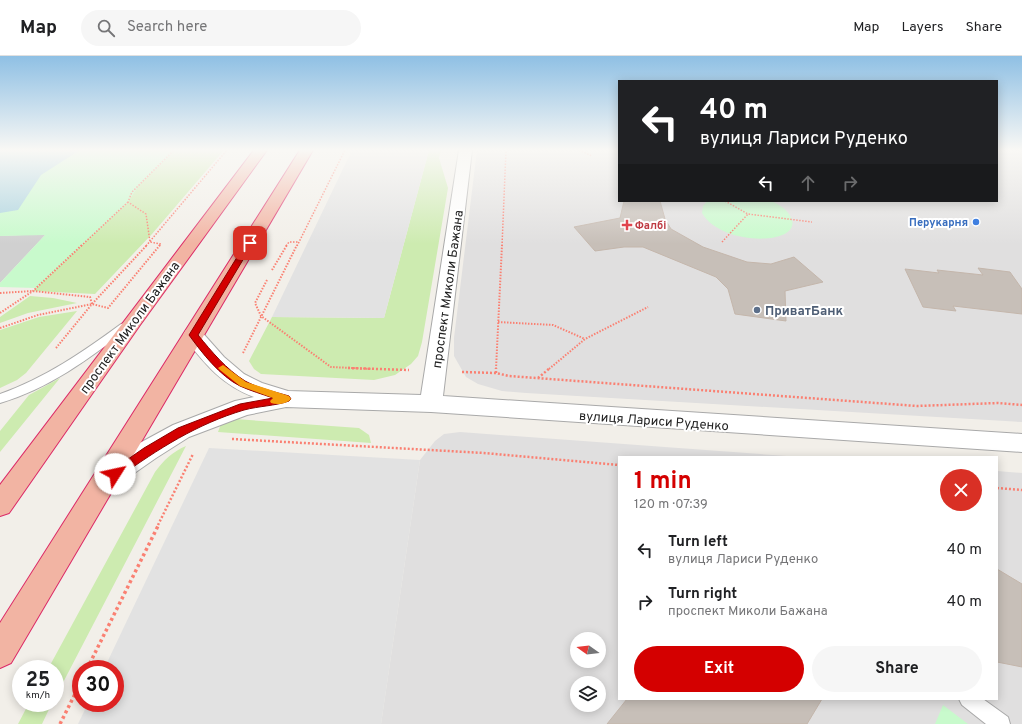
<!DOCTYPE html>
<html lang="en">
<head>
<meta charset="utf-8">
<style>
  :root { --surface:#fff; --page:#f6f6f6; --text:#202124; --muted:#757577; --line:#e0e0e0; --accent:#d40000 }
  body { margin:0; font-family:Overpass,sans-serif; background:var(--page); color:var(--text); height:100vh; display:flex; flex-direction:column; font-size:15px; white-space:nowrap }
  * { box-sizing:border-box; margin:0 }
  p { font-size:13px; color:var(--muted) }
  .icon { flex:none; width:22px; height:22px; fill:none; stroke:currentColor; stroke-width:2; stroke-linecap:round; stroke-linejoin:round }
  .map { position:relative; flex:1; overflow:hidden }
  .details { position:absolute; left:618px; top:400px; width:380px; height:244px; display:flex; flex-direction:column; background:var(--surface); border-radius:0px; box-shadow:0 2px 10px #0003 }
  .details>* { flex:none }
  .top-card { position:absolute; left:618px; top:24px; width:380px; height:122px; border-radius:0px; box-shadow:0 2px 10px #0003; background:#202124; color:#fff; overflow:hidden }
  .needle { width:26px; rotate:284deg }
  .tools { position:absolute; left:570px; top:576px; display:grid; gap:8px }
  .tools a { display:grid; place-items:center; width:36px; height:36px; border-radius:50%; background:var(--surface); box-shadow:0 2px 10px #0003; font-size:20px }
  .speed { position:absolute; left:12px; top:604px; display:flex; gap:8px; font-size:20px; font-weight:700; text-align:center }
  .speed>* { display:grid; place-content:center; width:52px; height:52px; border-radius:50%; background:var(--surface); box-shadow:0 2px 10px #0003; line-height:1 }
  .speed small { font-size:10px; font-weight:400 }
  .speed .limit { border:6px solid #d22; background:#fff; color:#111 }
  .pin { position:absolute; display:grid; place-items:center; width:34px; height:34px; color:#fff; margin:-17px; border-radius:8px; box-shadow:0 2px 6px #0006 }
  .me { position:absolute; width:44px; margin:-22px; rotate:55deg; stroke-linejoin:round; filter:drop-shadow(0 0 3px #0008) }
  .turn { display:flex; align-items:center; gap:14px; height:84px; padding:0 16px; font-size:18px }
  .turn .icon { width:52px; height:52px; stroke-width:2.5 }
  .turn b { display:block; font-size:28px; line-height:34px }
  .lanes { display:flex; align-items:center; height:38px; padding:0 16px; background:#0003; justify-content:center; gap:20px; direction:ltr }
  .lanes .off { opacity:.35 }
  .round { display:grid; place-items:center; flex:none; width:42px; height:42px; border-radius:21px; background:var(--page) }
  .overview { display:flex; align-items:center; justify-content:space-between; height:68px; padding:0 16px }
  h1 { font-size:24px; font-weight:700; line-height:30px; color:var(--accent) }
  .cta { display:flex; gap:8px; margin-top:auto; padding:8px 16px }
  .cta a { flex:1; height:46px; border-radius:24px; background:var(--accent); color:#fff; font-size:16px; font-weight:700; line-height:46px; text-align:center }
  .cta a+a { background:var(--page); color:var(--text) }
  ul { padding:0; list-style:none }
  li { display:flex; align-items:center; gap:12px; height:52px; padding:0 16px }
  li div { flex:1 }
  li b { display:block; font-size:15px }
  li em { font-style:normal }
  header { display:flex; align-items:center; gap:24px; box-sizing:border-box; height:56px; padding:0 20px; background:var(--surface); border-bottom:1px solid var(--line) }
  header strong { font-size:19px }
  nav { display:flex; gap:22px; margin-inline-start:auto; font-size:14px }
  .search { width:280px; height:36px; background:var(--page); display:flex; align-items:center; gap:10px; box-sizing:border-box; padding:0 14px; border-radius:22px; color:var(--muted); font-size:15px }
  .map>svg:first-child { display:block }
  .residential { fill:#e0dfdf; fill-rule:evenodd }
  .religious { fill:#d0d0d0 }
  .grass { fill:#cdebb0 }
  .park { fill:#c8facc }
  .parking { fill:#e2e2e2 }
  .water { fill:#aad3df }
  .building { fill:#c7bfb8; stroke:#c4b6ab }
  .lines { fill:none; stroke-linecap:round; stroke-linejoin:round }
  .service-casing { stroke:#a9a9a9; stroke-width:2 }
  .minor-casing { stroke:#a9a9a9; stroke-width:2 }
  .trunk-casing { stroke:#dc2a67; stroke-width:2 }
  .path-far3 { stroke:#fa8072; stroke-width:1.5; stroke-dasharray:1.5 1.5; stroke-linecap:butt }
  .path-far2 { stroke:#fa8072; stroke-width:2; stroke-dasharray:1.5 1.5; stroke-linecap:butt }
  .path-far1 { stroke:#fa8072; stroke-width:2.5; stroke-dasharray:2 2; stroke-linecap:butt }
  .path { stroke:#fa8072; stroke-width:3.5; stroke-dasharray:3 3; stroke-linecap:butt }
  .service { fill:#fff; fill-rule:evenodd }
  .minor { fill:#fff; fill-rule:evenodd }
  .trunk { fill:#f2b4a3; fill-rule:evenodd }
  .route { fill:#d40000; stroke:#8a0000 }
  .slow { fill:#f59e0b }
  .shop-dot { fill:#3f7fe0; stroke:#fff; stroke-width:1.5 }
  .health-dot { fill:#e0444e; stroke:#fff; stroke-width:1.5 }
  .service-dot { fill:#5c6f8a; stroke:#fff; stroke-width:1.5 }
  .labels { text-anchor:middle; stroke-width:4; stroke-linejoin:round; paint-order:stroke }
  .far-shop-label { font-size:11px; font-weight:bold; fill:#366cbe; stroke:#fff; text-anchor:end }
  .far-health-label { font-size:11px; font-weight:bold; fill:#be3a42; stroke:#fff; text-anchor:start }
  .street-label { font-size:13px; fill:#222; stroke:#fff }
  .service-label { font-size:13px; font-weight:bold; fill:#4e5e75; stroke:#fff; text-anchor:start }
</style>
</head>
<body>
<header>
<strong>Map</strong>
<div class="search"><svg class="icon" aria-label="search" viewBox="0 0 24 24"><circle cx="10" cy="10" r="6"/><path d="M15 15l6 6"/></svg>Search here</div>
<nav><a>Map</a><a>Layers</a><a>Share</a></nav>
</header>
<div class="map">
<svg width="1022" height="668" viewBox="0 0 1022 668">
  <rect width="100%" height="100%" fill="#f2efe9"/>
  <path class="residential" d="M 477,94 L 619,94 L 619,145 L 997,145 L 997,94 L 1022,94 L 1022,366 L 526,337 L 502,335 L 478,328 L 466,321 L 454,300 L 454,282 Z
    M 460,376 L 801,401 L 619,401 L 619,643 L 997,643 L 997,415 L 1022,417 L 1022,668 L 381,668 L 420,404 L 435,385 L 444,378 ZM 577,583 L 599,583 L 599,605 L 577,605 ZM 577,627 L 599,627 L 599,649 L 577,649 Z"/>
  <path class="religious" d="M 46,178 L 0,227 L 0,180 Z"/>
  <path class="grass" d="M 174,94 L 224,94 L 152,178 L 95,238 L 33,235 L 128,146 L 132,136 Z
    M 429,94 L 441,94 L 439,102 L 448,132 L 422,286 L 418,300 L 411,308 L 395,319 L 374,324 L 261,318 L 254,313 L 249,305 L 272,261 L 384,262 Z
    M 30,240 L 53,242 L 77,247 L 28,257 L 0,267 L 0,261 Z
    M 77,255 L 26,317 L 17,324 L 0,332 L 0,274 L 39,261 Z
    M 60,322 L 0,396 L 0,375 L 29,339 Z
    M 235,363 L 359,372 L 369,379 L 371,387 L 218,376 L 222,365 Z
    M 186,390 L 55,642 L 55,613 L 48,613 L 155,416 C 164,404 172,396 186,390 Z
    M 29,647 L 52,647 L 42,668 L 18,668 Z"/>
  <path class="park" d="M 0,94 L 174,94 L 139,129 L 128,146 L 36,232 L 0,231 L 0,227 L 45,179 L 0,180 Z
    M 707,145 C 722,145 736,145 750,145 C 756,145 763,144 769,145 C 776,146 785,152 789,158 C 811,189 723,193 702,157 L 703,150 Z
    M 943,649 L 968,668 L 935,668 Z"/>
  <path class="parking" d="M 352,94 L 429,94 L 384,262 L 272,261 Z
    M 209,392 L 420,404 L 381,668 L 78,668 L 88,647 L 115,647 L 115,613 L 104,613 Z"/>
  <path class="water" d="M 0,94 L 80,94 L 41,119 L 18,154 L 0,157 Z"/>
  <path class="building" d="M 624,145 L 660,145 L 665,163 L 671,173 L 703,191 L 747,206 L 771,208 L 794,201 L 823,226 L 785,235 L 786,265 L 735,258 L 728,233 L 716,221 L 643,191 L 624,191 L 595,195 L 574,171 L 620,162 Z
    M 978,212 L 1010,216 L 1022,233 L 1022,258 L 953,250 L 956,255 L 923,251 L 905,213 L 939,217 L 937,214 L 983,219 Z
    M 997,513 L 1022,528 L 1022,611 L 997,606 Z
    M 627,643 L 822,643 L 807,668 L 607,668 Z"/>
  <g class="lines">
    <defs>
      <path id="service" d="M 125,267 L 129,268 L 130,270 L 129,272 C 89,303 48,333 0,347 L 0,338 C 45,322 83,296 121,268 Z
        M 959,643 L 983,643 L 1008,661 L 1010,668 L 986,668 L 962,649 Z"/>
      <path id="minor" d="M 459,94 L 472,94 L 443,340 L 1022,378 L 1022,396 L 431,356 L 286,351 L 247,359 L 189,381 L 156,402 L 113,432 L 104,436 L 95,432 L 91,425 L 95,418 L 138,388 L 173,369 L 235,345 L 254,341 C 222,329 206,309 186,284 L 183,279 L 186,274 L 193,273 L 200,274 L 224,301 L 244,318 L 262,327 L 288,335 L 421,339 Z"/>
      <path id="trunk" d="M 254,94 L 267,94 L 140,269 L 9,457 L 0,460 L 0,429 Z
        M 300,94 L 313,94 L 11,607 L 0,612 L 0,567 Z"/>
    </defs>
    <use href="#service" class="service-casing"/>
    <use href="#minor" class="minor-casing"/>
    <use href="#trunk" class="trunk-casing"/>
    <path class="path-far3" d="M 579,94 L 592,100
      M 725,145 L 748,158 L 812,166
      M 722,186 L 748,158
      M 81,190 L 128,146
      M 146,190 L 227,94
      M 159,190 L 161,188 L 150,186 L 146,158 L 128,146 L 132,136 L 174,94
      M 286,190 L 289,186 L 298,186
      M 297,190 L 345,94
      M 502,190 L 506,94"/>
    <path class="path-far2" d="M 272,214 L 287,189
      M 267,224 L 255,247 L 261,260 L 331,311 L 374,313
      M 0,237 L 33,235 L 90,241 L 92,248
      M 0,257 L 33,235 L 82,189
      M 498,266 L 553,269 L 585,283
      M 0,272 L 38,259 L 92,248 L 108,252 L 160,189
      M 56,292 L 92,248 L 147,189
      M 243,297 L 297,189
      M 496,313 L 502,189
      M 549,313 L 585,283 L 648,251"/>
    <path class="path-far1" d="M 348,312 L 409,314
      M 462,316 L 496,317 L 509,320 L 917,350 L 998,347 L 1022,349
      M 496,317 L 496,312
      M 538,322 L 550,312
      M 232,383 L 484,397 L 619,409
      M 997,432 L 1022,434
      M 158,469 L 193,398"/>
    <path class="path" d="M 87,613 L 159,468
      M 60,668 L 81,626"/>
    <use href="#service" class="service"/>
    <use href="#minor" class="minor"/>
    <use href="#trunk" class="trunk"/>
  </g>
  <linearGradient id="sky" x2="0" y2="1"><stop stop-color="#8fc0e4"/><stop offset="0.5" stop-color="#f9f8f5"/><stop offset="1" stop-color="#f9f8f5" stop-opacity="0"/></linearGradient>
  <rect width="1022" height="188" fill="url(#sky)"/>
  <path class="route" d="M 247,185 L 253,187 L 198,279 C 212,296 226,313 245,325 C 258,332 275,336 289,340 L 291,343 L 289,345 C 275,350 259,350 244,354 C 197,368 158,393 119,421 L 115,422 L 111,421 L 110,418 L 111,415 L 144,392 L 178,372 L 240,348 L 273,342 C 262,338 251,335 240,330 C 220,320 202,297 189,279 Z"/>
  <path class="slow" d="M 223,309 L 246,326 L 289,340 L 291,343 C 287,348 277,349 271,347 L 270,345 L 273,342 L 240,330 L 220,314 L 218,312 Z"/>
  <circle class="shop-dot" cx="976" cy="166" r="4"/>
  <path class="health-dot" d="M625 163h4v4h4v4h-4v4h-4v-4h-4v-4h4z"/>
  <circle class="service-dot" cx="757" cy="254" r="4"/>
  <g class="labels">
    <g class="far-shop-label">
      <text x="968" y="170">Перукарня</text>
    </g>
    <g class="far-health-label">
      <text x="635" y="173">Фалбі</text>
    </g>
    <g class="street-label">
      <text transform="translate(447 233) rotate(-82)" y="5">проспект Миколи Бажана</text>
      <text transform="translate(129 271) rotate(-54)" y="5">проспект Миколи Бажана</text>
      <text transform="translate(654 364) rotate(4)" y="5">вулиця Лариси Руденко</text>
    </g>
    <g class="service-label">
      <text x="765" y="259">ПриватБанк</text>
    </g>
  </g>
</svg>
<div class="tools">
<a><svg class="needle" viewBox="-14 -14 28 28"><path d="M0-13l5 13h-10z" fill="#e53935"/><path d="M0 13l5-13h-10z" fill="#757577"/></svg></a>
<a><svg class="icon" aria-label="layers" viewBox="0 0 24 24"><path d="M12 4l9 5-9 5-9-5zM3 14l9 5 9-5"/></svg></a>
</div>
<div class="speed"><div>25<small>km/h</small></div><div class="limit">30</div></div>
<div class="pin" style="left:250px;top:187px;background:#d93025"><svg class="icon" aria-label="arrive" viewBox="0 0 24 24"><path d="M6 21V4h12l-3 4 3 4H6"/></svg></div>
<svg class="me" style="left:115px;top:418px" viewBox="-20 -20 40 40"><circle r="19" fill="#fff"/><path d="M0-13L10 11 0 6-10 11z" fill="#d40000"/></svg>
<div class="top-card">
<div class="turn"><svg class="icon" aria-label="left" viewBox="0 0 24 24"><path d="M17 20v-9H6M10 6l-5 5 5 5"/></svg><div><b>40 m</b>вулиця Лариси Руденко</div></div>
<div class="lanes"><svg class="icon" aria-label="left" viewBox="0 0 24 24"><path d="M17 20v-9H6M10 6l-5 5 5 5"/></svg><svg class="icon off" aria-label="ahead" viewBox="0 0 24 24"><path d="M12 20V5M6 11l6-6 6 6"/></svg><svg class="icon off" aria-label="right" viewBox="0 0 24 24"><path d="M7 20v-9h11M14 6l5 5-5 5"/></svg></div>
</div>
<section class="details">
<div class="overview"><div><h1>1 min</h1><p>120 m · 07:39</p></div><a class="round" style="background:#d93025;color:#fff"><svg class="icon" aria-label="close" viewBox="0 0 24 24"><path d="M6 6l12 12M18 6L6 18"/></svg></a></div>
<ul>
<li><svg class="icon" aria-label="left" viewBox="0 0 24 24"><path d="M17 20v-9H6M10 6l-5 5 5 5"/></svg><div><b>Turn left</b><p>вулиця Лариси Руденко</p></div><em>40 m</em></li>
<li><svg class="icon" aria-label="right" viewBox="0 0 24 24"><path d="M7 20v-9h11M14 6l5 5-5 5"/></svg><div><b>Turn right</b><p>проспект Миколи Бажана</p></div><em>40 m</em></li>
</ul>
<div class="cta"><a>Exit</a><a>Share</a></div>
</section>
</div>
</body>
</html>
